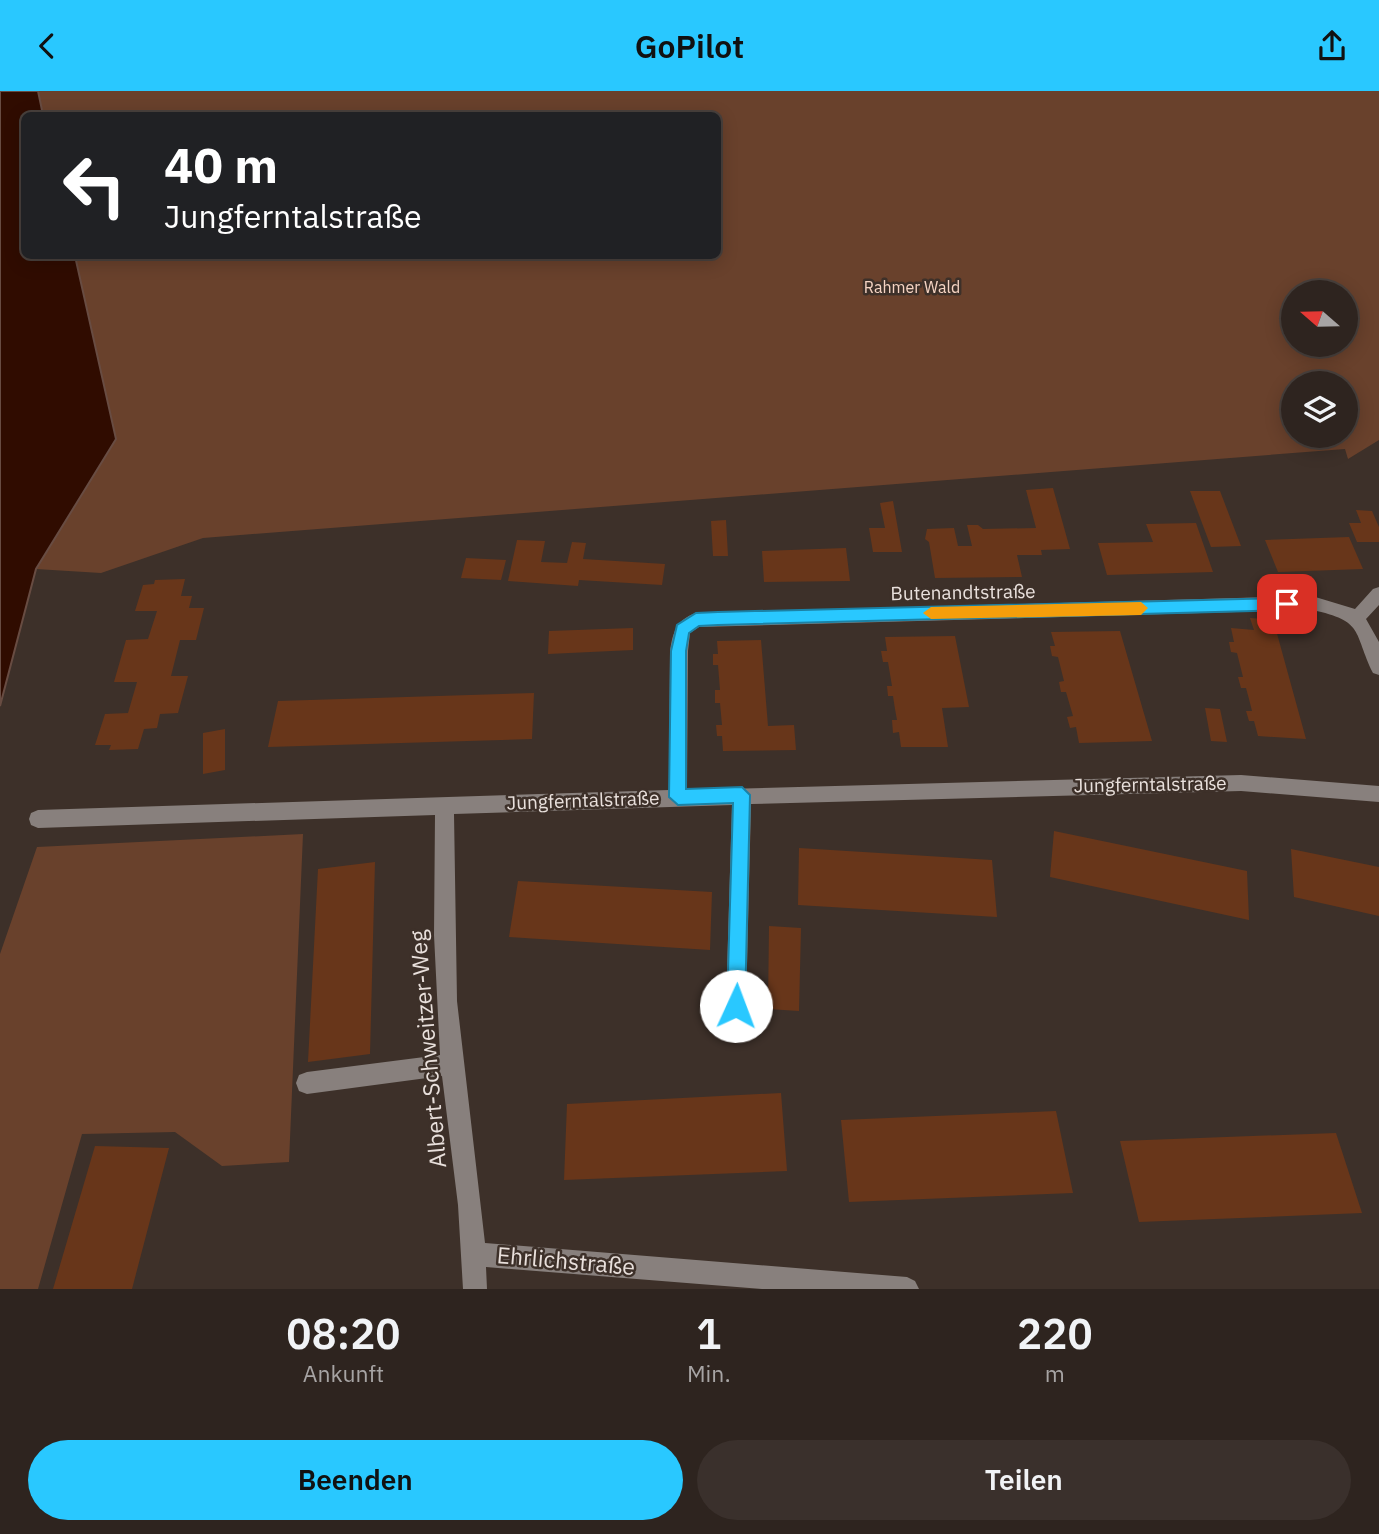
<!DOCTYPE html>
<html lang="de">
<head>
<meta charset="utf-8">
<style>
  :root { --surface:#2e241f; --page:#3a302c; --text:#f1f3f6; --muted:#a7a4a4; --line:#49413d; --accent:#29c8ff }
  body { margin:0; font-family:"IBM Plex Sans",sans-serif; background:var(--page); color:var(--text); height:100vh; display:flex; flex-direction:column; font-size:26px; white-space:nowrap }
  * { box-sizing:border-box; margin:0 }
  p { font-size:23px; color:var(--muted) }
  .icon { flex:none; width:38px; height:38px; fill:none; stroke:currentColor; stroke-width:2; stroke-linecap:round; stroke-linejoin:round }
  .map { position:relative; height:1198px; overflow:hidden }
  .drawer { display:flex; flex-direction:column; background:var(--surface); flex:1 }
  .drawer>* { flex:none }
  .hud { position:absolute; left:21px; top:21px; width:700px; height:147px; border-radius:10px; box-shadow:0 4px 18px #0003,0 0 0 2px var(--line); background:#202124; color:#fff; overflow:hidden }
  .needle { width:46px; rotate:290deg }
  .tools { position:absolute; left:1281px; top:189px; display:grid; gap:14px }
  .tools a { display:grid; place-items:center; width:77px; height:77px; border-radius:50%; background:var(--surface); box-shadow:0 4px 18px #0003,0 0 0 2px var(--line); font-size:35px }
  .pin { position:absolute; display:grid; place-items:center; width:60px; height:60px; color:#fff; margin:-30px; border-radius:14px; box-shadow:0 4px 10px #0006 }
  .me { position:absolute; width:77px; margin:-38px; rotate:2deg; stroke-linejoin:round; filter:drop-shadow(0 0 5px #0008) }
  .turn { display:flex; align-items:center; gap:24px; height:147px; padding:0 28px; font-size:32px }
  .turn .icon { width:91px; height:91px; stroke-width:2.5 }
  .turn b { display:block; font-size:49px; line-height:60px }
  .eta { display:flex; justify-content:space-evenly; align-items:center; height:119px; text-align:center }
  .eta b { font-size:42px; font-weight:600; line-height:49px }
  .primary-button { display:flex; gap:14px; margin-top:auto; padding:14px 28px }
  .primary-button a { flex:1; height:80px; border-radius:42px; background:var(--accent); color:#111; font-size:28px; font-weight:600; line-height:80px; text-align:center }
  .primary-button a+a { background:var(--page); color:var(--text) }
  header { display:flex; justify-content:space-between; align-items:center; height:91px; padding:0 28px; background:var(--accent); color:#111; font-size:32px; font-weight:600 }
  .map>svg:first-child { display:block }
  .green { fill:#69412c; fill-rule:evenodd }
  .water { fill:#300c00; stroke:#684c42; stroke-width:2 }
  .building { fill:#68361a }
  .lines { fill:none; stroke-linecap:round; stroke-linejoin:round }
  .minor { fill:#88807d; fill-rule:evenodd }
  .route { fill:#29c8ff; stroke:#1b82a6; stroke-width:2 }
  .slow { fill:#f59e0b }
  .labels { text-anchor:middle; stroke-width:5; stroke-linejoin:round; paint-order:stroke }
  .far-park-label { font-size:16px; fill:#f6d4c3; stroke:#3d3029 }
  .street-label { font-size:19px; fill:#e9e0dc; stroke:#3d3029 }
  .near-street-label { font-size:23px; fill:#e9e0dc; stroke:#3d3029 }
</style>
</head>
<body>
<header><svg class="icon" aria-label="back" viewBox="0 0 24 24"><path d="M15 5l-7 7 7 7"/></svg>GoPilot<svg class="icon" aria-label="share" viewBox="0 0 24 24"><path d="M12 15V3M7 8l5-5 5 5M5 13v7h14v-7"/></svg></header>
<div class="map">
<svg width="1379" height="1198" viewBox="0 0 1379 1198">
  <rect width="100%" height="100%" fill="#3d3029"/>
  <path class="green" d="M 38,0 L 1379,0 L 1379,349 L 1348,368 L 1345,358 L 203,447 L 101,482 L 36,478 L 116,348 L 75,165 L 718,164 L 718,24 L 43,24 ZM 1293,201 L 1346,201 L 1346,254 L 1293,254 ZM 1293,292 L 1346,292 L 1346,345 L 1293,345 Z
    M 303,743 L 289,1071 L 222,1075 L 175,1041 L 82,1043 L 38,1198 L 0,1198 L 0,863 L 37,756 Z"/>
  <path class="water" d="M 0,0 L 38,0 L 43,24 L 24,24 L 24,164 L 75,165 L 116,348 L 36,478 L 0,615 Z"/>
  <path class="building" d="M 1053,397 L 1070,458 L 1041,459 L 1042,464 L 1017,464 L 1022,486 L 935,487 L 929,451 L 925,448 L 927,438 L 954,437 L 958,455 L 972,455 L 967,434 L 978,434 L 983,438 L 1036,437 L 1026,399 Z
    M 1190,400 L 1220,400 L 1241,455 L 1211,456 Z
    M 893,410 L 902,461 L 873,461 L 869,437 L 885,437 L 880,412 Z
    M 1356,419 L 1372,420 L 1379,436 L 1379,451 L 1357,451 L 1349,432 L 1361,432 Z
    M 726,429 L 728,465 L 713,465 L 711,430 Z
    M 1196,432 L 1213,481 L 1107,484 L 1098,452 L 1153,451 L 1146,433 Z
    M 1349,446 L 1363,478 L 1278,481 L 1265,449 Z
    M 517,449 L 545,450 L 541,471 L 567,472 L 572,451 L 586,452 L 583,468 L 665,473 L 662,494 L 579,489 L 578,495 L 508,490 Z
    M 846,457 L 850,490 L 764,491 L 762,460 Z
    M 466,467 L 506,469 L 501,489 L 461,487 Z
    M 185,488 L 181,505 L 192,505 L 189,517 L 204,517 L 196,549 L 180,549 L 171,585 L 188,585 L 178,622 L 160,623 L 157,637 L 144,638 L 138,658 L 109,659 L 111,654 L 95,654 L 105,623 L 128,622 L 137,591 L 114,591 L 126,549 L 148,548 L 157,520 L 135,520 L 143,494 L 154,493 L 155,489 Z
    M 1250,527 L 1282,529 L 1284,540 L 1276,539 L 1306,648 L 1258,645 L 1254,630 L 1249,630 L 1246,620 L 1252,620 L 1249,608 L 1246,597 L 1241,597 L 1238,586 L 1243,586 L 1237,562 L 1231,561 L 1229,551 L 1234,551 L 1231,537 L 1254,539 Z
    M 633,537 L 633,559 L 548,563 L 549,540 Z
    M 1120,540 L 1152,650 L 1079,652 L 1076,636 L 1070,637 L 1067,626 L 1073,625 L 1066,601 L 1061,601 L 1059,591 L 1064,590 L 1058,566 L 1052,565 L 1050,555 L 1055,555 L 1051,541 Z
    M 955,545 L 969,616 L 942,617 L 948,656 L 901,656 L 899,641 L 893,642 L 892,629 L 897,629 L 895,618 L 893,605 L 888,605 L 887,595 L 892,595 L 888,571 L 883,571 L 881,560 L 887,560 L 885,546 Z
    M 761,549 L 768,635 L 794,634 L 796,659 L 723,660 L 722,645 L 717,645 L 716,634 L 722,634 L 720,612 L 715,612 L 715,599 L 720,599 L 718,574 L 713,574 L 713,563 L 718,563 L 717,550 Z
    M 534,602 L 532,648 L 268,656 L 278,610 Z
    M 1205,617 L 1220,618 L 1227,651 L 1211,650 Z
    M 225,638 L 225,679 L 203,683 L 203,642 Z
    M 1054,740 L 1247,780 L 1249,829 L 1050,786 Z
    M 799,757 L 992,769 L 997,826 L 798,814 Z
    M 1291,758 L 1379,776 L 1379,825 L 1294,806 Z
    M 375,771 L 370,963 L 308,971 L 318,778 Z
    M 518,790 L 712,801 L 710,859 L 509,846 Z
    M 769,835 L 801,837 L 799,920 L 768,918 Z
    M 781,1002 L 787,1080 L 564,1089 L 567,1013 Z
    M 1056,1020 L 1073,1102 L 849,1111 L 841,1029 Z
    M 1336,1042 L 1362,1122 L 1139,1131 L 1120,1050 Z
    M 95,1055 L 169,1057 L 132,1198 L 53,1198 Z"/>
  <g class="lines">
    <path class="minor" d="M 1379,496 L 1379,514 L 1366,528 L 1379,551 L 1379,584 L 1373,582 C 1353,541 1365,530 1312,519 L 699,536 L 690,542 L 688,560 L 687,699 L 1241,684 L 1379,695 L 1379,711 L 1241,700 L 751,713 L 746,915 L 743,922 L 736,925 L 729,922 L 726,915 L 732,714 L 454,723 L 457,910 L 485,1152 L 907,1186 L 915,1190 L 919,1198 L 762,1198 L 486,1176 L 487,1198 L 463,1198 L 458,1114 L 442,985 L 307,1003 L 299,1000 L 296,992 L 299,984 L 307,981 L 440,964 L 434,844 L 435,724 L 38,737 L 31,734 L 29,728 L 31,722 L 38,719 L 669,699 L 670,560 C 673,541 676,529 696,522 L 1312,505 L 1355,518 L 1373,498 Z"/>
  </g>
  <path class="route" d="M 1287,507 L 1294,513 L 1287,519 L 718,534 L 699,535 L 689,542 L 686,560 L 686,698 L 742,696 L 750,704 L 745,915 L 743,922 L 736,924 L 729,922 L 727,915 L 733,712 L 678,714 L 669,706 L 671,560 L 677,534 L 696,522 L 718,521 Z"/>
  <path class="slow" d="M 1141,511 L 1148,517 L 1141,524 L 931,528 L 923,522 L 931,516 Z"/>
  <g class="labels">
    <g class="far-park-label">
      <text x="912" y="202">Rahmer Wald</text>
    </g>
    <g class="street-label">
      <text transform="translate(963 501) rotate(-1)" y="7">Butenandtstraße</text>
      <text transform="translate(1150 693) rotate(-1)" y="7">Jungferntalstraße</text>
      <text transform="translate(583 709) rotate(-2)" y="7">Jungferntalstraße</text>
    </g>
    <g class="near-street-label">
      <text transform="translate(428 958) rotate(-95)" y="8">Albert-Schweitzer-Weg</text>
      <text transform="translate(566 1170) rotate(5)" y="8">Ehrlichstraße</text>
    </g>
  </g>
</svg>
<div class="tools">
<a><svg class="needle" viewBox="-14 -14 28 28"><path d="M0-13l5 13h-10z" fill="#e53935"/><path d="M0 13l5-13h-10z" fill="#a7a4a4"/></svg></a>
<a><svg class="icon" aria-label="layers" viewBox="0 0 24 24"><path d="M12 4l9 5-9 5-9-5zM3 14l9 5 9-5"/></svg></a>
</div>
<div class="pin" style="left:1287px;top:513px;background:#d93025"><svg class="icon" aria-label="arrive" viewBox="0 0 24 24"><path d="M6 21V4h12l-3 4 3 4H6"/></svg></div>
<svg class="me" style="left:736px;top:915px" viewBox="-20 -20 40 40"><circle r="19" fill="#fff"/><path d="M0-13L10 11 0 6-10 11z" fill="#29c8ff"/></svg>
<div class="hud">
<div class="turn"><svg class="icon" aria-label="left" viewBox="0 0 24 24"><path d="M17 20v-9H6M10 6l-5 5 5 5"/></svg><div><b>40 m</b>Jungferntalstraße</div></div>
</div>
</div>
<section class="drawer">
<div class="eta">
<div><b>08:20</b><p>Ankunft</p></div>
<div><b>1</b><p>Min.</p></div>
<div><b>220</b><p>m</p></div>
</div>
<div class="primary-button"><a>Beenden</a><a>Teilen</a></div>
</section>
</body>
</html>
